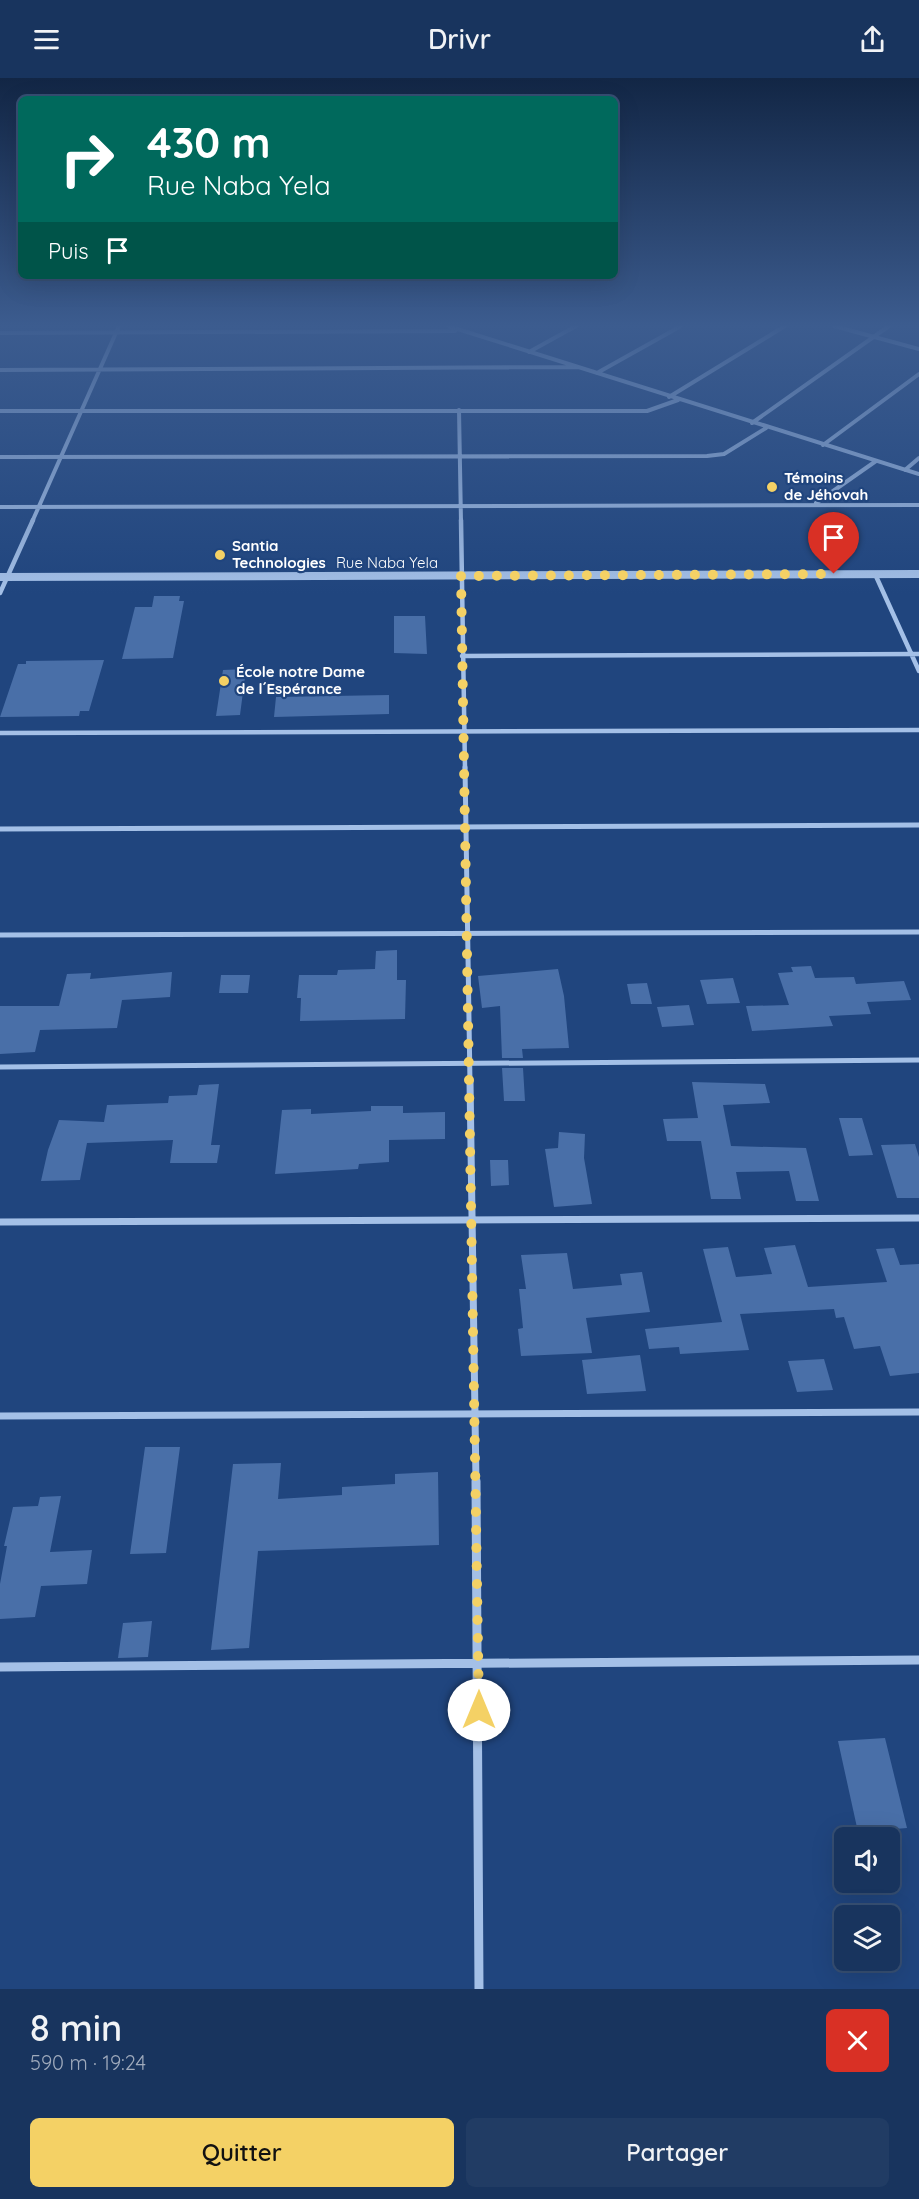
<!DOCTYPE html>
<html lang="fr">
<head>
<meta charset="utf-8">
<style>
  :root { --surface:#18345e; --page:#213c64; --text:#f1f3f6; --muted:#9faabc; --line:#364f73; --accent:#f4d165 }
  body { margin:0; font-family:Quicksand,sans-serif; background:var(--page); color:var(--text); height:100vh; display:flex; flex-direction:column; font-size:22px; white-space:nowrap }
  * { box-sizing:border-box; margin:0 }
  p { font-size:20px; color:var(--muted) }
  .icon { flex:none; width:33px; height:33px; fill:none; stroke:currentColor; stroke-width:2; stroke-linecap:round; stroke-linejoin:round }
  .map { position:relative; height:1911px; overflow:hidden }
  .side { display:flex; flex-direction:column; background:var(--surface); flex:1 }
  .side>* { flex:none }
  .top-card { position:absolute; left:18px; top:18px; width:600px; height:183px; border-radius:9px; box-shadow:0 6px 24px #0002,0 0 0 2px var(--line); background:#00695c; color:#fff; overflow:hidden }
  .tools { position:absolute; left:834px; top:1749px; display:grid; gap:12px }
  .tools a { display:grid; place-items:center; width:66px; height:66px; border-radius:9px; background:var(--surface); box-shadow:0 6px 24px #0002,0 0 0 2px var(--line); font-size:30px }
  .pin { position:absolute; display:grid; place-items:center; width:51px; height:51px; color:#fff; margin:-62px -26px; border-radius:50% 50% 50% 0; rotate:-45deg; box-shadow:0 0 6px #0007 }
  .pin .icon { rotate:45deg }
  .me { position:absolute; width:66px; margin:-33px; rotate:0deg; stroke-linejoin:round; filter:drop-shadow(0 0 4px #0008) }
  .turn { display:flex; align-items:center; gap:21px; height:126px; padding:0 30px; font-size:27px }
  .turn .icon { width:78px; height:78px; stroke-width:2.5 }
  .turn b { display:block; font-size:42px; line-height:51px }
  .then { display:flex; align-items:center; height:57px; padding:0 30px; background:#0003; gap:12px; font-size:22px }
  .round { display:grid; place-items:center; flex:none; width:63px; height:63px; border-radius:9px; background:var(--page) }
  .overview { display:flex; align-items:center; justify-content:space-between; height:102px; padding:0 30px }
  h1 { font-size:36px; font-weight:600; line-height:45px }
  .primary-button { display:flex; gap:12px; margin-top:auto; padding:12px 30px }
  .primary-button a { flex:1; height:69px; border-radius:9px; background:var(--accent); color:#111; font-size:24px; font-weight:600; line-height:69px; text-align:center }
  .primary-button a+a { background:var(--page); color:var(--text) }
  header { display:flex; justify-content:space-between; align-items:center; height:78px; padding:0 30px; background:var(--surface); font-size:27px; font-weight:600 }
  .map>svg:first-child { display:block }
  .building { fill:#496fa8 }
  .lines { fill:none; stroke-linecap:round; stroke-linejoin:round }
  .minor-far4 { stroke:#a4c0e7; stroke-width:4 }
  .minor-far3 { stroke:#a4c0e7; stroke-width:4.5 }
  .minor-far2 { stroke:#a4c0e7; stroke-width:5 }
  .minor-far1 { stroke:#a4c0e7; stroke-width:7 }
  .minor { stroke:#a4c0e7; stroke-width:9 }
  .tertiary { stroke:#a4c0e7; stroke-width:8 }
  .route { stroke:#f4d165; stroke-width:10; stroke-dasharray:0 18 }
  .poi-dot { fill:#f4d165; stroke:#20457e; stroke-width:2 }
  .labels { text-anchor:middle; stroke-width:4.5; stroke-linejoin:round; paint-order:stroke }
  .far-poi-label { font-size:15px; font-weight:bold; fill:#fff; stroke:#20457e; text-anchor:start }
  .far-street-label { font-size:15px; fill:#fff; stroke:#20457e }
</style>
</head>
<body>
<header><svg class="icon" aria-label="menu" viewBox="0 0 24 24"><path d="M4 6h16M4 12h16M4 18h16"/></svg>Drivr<svg class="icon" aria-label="share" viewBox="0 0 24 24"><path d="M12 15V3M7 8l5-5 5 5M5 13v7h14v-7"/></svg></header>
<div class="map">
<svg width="919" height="1911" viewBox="0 0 919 1911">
  <rect width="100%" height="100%" fill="#20457e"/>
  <path class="building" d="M 154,518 L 180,518 L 179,523 L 184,523 L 173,580 L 122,581 L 135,529 L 152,529 Z
    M 394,538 L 425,538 L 427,576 L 394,575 Z
    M 104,582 L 89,633 L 80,633 L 79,638 L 0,639 L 18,586 L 26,586 L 26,583 Z
    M 246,591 L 240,637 L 216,638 L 223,592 Z
    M 389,617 L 389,636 L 274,639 L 276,619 Z
    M 397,872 L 397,902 L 406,902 L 405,941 L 300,943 L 301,920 L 297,920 L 299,897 L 337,897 L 338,892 L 375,891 L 376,873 Z
    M 811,888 L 815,900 L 854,899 L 856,906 L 904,903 L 911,922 L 867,924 L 871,936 L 829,938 L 833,948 L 752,953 L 746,928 L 789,927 L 778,895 L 793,894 L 791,889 Z
    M 558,891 L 564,918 L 569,970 L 522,971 L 523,980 L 502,980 L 500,928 L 482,930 L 478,898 Z
    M 172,894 L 170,919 L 122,922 L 117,950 L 40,952 L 35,974 L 0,976 L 0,928 L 59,928 L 67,896 L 91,895 L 90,901 Z
    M 221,897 L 250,897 L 248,915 L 219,915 Z
    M 733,900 L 740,925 L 707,926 L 700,902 Z
    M 647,905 L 652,926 L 631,926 L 627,906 Z
    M 689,927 L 694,947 L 662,949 L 657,929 Z
    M 502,990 L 523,990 L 525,1023 L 504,1023 Z
    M 692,1004 L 765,1006 L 770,1025 L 723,1027 L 731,1068 L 806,1070 L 819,1123 L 796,1123 L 789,1093 L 736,1094 L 741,1121 L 711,1121 L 701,1063 L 667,1063 L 663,1041 L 698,1040 Z
    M 219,1006 L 211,1067 L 220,1067 L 217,1085 L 170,1085 L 173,1062 L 87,1065 L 80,1102 L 41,1103 L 48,1072 L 59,1042 L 104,1044 L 107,1027 L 168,1025 L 169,1018 L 197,1017 L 199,1007 Z
    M 371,1028 L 403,1028 L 403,1035 L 445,1034 L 445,1061 L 389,1062 L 389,1084 L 359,1086 L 358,1091 L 275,1096 L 282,1032 L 311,1031 L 311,1036 L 371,1033 Z
    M 839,1040 L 862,1040 L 873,1077 L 849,1078 Z
    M 559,1054 L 585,1056 L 584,1080 L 592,1126 L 554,1129 L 545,1071 L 558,1070 Z
    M 915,1066 L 919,1079 L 919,1120 L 897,1120 L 881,1067 Z
    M 490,1082 L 508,1082 L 509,1107 L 491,1108 Z
    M 795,1167 L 808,1209 L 887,1204 L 876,1171 L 894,1170 L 900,1187 L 919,1186 L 919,1295 L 890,1298 L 880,1268 L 854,1271 L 844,1239 L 836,1240 L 834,1231 L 740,1236 L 749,1272 L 680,1276 L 679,1269 L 649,1271 L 645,1251 L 722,1244 L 703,1171 L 728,1169 L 736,1199 L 772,1196 L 764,1170 Z
    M 567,1175 L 573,1211 L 622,1207 L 620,1196 L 642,1194 L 650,1234 L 586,1240 L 592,1275 L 521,1278 L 518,1251 L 523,1250 L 519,1211 L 526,1211 L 521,1177 Z
    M 640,1277 L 646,1313 L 587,1316 L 582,1282 Z
    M 824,1281 L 833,1312 L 797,1314 L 788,1283 Z
    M 145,1369 L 180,1369 L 166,1475 L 130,1476 Z
    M 281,1385 L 278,1421 L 342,1417 L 342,1409 L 395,1406 L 395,1396 L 438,1394 L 439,1467 L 258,1473 L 249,1570 L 211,1572 L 233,1386 Z
    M 61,1418 L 50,1474 L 92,1472 L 87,1506 L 41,1508 L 35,1539 L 0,1541 L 0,1506 L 7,1468 L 4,1468 L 13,1429 L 38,1428 L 40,1419 Z
    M 152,1543 L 148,1579 L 118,1580 L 123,1545 Z
    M 885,1660 L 907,1750 L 858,1754 L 838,1663 Z"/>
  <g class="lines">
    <path class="minor-far4" d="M 448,248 L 919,396
      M 834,248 L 919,271
      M 0,255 L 455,253
      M 529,274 L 576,248
      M 0,292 L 578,289
      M 597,295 L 681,248
      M 669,319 L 785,248
      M 459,332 L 461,444
      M 0,333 L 647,333 L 678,322
      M 752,345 L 889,248
      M 823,367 L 919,296
      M 0,379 L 707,378 L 724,376 L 766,350
      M 905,392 L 919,380
      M 816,425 L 876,383
      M 0,429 L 919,427
      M 32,444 L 119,248"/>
    <path class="minor-far3" d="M 461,442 L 465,691
      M 875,496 L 919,593
      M 0,515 L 33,442
      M 462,578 L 919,576
      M 0,655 L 919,652"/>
    <path class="minor-far2" d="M 465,689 L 470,1005
      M 0,751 L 919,747
      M 0,857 L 919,854
      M 0,989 L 919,982"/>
    <path class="minor-far1" d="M 470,1003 L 476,1404
      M 0,1144 L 919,1140
      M 0,1338 L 919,1334"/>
    <path class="minor" d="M 476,1403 L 479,1911
      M 0,1589 L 919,1582"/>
    <path class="tertiary" d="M 0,499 L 919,496"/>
  </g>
  <linearGradient id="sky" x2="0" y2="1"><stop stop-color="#122645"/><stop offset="0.48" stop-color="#3c5c8f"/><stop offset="1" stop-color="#3c5c8f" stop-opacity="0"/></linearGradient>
  <rect width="919" height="516" fill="url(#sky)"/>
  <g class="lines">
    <path class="route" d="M 479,1632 L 461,498 L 834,496"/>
  </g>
  <g class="poi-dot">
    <circle cx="772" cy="409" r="6"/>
    <circle cx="220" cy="477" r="6"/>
    <circle cx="224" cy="603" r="6"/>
  </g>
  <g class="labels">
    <g class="far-poi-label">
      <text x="784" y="405">Témoins<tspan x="784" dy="17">de Jéhovah</tspan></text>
      <text x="232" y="473">Santia<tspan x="232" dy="17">Technologies</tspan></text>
      <text x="236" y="599">École notre Dame<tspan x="236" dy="17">de l´Espérance</tspan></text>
    </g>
    <g class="far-street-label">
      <text x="387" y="490">Rue Naba Yela</text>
    </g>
  </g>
</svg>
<div class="tools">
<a><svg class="icon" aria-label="sound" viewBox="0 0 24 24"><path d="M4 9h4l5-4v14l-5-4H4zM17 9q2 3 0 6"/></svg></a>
<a><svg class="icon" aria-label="layers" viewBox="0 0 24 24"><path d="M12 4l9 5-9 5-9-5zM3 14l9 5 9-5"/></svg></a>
</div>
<div class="pin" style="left:834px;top:496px;background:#d93025"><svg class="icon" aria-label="arrive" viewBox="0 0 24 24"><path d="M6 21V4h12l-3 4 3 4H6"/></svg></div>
<svg class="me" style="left:479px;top:1632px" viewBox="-20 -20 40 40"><circle r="19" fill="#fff"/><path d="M0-13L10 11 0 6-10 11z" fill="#f4d165"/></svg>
<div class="top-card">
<div class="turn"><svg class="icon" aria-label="right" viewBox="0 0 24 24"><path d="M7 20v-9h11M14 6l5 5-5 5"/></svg><div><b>430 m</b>Rue Naba Yela</div></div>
<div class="then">Puis<svg class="icon" aria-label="arrive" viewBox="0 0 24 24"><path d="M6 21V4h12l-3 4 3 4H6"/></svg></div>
</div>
</div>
<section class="side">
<div class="overview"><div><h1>8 min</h1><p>590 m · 19:24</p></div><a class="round" style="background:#d93025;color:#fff"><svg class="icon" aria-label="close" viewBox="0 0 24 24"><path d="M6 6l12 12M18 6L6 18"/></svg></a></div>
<div class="primary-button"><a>Quitter</a><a>Partager</a></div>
</section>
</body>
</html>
